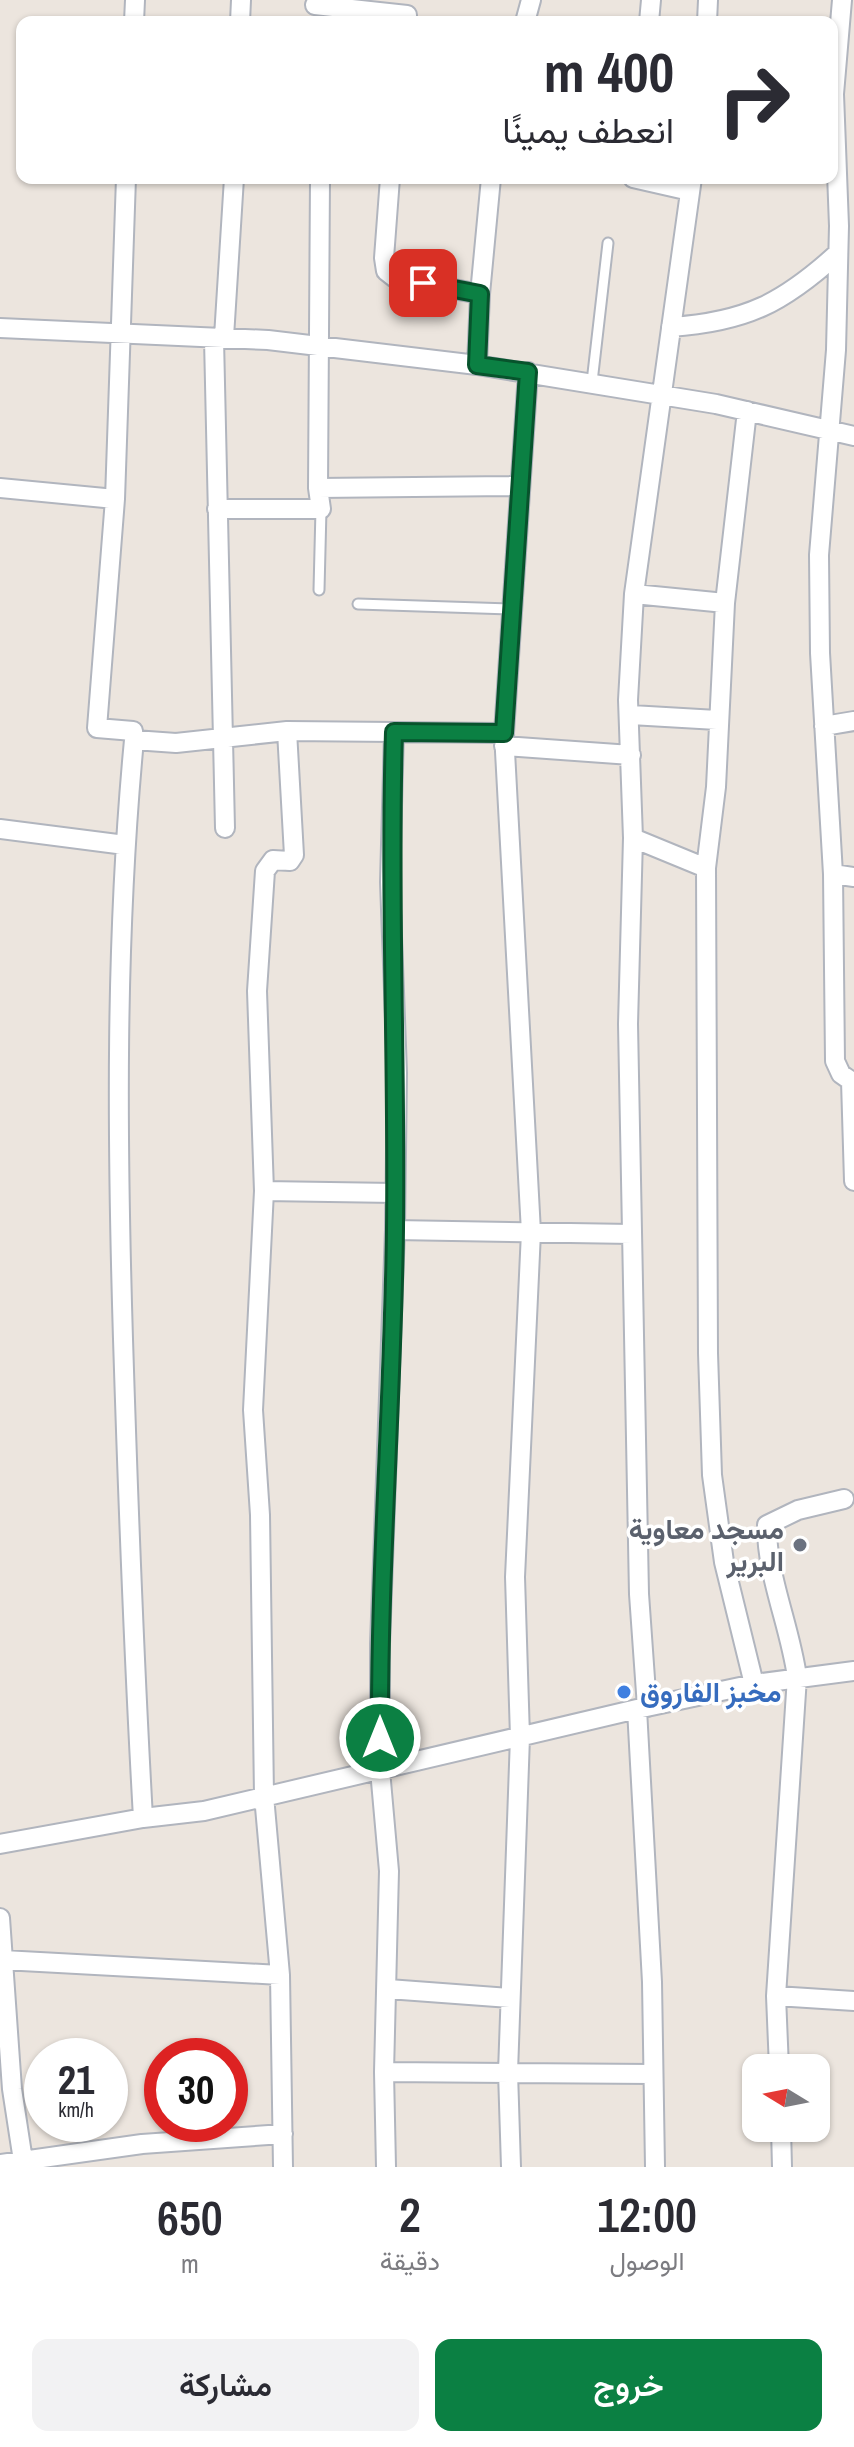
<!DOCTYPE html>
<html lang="ar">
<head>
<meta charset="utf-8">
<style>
  :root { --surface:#fff; --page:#f2f2f3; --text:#2b2b33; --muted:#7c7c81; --accent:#0b8043 }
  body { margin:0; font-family:"Archivo Narrow",Vazirmatn,sans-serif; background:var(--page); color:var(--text); direction:rtl; height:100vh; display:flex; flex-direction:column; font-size:30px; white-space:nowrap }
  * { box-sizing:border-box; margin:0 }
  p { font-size:26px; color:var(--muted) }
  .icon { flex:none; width:44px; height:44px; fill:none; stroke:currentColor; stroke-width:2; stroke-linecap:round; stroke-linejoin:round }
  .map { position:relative; height:2167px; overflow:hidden; direction:ltr }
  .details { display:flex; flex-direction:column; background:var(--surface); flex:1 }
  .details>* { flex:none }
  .guide { position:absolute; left:16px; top:16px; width:822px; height:168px; border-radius:16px; box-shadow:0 2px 6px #0004; direction:rtl; background:#fff; color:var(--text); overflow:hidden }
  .needle { width:52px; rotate:280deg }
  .fabs { position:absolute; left:742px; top:2054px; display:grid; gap:16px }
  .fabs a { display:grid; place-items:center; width:88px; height:88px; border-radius:16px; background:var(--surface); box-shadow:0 2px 6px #0004; font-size:40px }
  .speed { position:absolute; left:24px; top:2038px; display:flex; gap:16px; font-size:40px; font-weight:700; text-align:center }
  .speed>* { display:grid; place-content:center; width:104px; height:104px; border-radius:50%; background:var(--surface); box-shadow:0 2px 6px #0004; line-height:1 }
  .speed small { font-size:20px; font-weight:400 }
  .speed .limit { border:12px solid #d22; background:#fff; color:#111 }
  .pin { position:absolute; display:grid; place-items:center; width:68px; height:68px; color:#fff; margin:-34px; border-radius:16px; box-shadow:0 4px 12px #0006 }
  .me { position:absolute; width:88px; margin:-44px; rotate:0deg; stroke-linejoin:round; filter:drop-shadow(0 0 6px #0008) }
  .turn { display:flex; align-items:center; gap:28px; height:168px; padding:0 32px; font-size:36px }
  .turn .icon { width:104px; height:104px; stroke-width:2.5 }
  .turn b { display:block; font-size:56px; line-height:68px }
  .eta { display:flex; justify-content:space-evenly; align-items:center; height:136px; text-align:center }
  .eta b { font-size:48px; font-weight:600; line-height:56px }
  .button { display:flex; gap:16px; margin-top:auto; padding:16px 32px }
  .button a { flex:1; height:92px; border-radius:16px; background:var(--accent); color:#fff; font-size:32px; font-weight:600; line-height:92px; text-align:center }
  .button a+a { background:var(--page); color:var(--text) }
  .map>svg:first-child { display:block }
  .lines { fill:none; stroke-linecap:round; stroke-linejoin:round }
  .service-casing { stroke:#b1b5be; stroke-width:13 }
  .minor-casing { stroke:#b1b5be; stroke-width:22 }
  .service { stroke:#fff; stroke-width:9 }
  .minor { stroke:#fff; stroke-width:18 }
  .route-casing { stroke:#07532c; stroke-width:20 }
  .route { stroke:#0b8043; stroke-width:14 }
  .worship-dot { fill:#6b7280; stroke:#fff; stroke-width:3 }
  .shop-dot { fill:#3f7fe0; stroke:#fff; stroke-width:3 }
  .labels { text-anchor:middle; stroke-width:7; stroke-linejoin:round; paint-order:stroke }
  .worship-label { font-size:28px; font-weight:bold; fill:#5b616d; stroke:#fff; text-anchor:end }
  .shop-label { font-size:28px; font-weight:bold; fill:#366cbe; stroke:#fff; text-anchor:start }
</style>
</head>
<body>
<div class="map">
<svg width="854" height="2167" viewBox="0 0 854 2167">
  <rect width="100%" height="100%" fill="#ece5de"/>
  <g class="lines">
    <defs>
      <path id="service" d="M 592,382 L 608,243
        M 319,590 L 321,509
        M 358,604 L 510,609"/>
      <path id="minor" d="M 842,0 L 834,94 L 839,226 L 836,350 L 819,555 L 820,653 L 833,874 L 835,1061 L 841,1074 L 851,1081 L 854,1181
        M 315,5 L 407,15
        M 134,22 L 135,0
        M 240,22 L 241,0
        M 525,22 L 531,0
        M 649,22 L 651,0
        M 707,22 L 708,0
        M 126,178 L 115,499 L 97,728 L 133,731 L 134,740 L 176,743 L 287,731 L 504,733
        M 390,178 L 384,258 L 386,271 L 395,278 L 480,294 L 491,178
        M 633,178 L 690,191
        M 692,178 L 634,594 L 628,700 L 633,838 L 706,868 L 708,1353 L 712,1475 L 724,1562 L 754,1684
        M 671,327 C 746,322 783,303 838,253
        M 0,328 L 268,340 L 477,365 L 716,404 L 854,436
        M 224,337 L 234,178
        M 214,339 L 225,828
        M 477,365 L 480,294
        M 0,488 L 115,499
        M 318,488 L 518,486
        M 217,509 L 321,509 L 318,488 L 320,178
        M 634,594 L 725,603 L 716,787 L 706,868
        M 725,603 L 747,411
        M 631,715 L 717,720
        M 824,726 L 854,721
        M 134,740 C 115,940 117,1139 123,1339 C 128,1499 134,1658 143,1818
        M 504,746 L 631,755
        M 0,829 L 125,845
        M 633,838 L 628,1024 L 639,1594 L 647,1707
        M 833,874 L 854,877
        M 264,1191 L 395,1193
        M 395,1230 L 632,1234
        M 637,1709 L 652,1982 L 655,2167
        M 0,1844 L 143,1818 L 204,1811 L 637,1709 L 754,1684 L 854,1671
        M 0,1918 L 12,2089 L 24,2167
        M 3,1960 L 280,1975
        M 388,1989 L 510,1998
        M 776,1996 L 854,2001
        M 779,2068 L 776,1996 L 797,1677 C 790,1626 766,1574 767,1525 L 798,1510 L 844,1499
        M 384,2072 L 653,2074
        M 781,2128 L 782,2167
        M 0,2164 L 142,2144 L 283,2134
        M 283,2167 L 280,1975 L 264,1796 L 260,1515 L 253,1410 L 264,1191 L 257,991 L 265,871 L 273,860 L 290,861 L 294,855 L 287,731
        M 386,2167 L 384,2072 L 389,1871 L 380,1770 L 380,1644 L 395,1230 L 397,1073 L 390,882 L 394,732
        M 511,2167 L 508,2072 L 520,1737 L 515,1577 L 531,1232 L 504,733 L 528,372"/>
    </defs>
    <use href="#service" class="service-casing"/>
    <use href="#minor" class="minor-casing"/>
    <use href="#service" class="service"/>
    <use href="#minor" class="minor"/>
  </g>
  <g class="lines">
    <defs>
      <path id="route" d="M 380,1738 C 379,1569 393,1399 395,1229 C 397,1063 389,898 394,732 L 504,733 L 528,372 L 477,365 L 480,294 L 423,283"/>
    </defs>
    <use href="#route" class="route-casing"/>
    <use href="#route" class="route"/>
  </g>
  <circle class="worship-dot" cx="800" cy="1545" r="8"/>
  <circle class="shop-dot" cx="624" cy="1692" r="8"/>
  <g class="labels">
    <g class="worship-label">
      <text x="784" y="1539">مسجد معاوية<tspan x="784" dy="32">البرير</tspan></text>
    </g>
    <g class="shop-label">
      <text x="640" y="1702">مخبز الفاروق</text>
    </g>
  </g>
</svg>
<div class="fabs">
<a><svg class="needle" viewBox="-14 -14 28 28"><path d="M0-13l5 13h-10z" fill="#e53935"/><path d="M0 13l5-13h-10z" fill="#7c7c81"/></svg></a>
</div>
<div class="speed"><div>21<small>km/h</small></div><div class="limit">30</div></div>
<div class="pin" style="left:423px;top:283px;background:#d93025"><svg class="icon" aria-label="arrive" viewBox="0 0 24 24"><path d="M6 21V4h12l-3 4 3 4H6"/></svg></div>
<svg class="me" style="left:380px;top:1738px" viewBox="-20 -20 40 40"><circle r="17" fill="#0b8043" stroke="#fff" stroke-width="3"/><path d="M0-11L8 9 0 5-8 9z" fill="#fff"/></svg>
<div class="guide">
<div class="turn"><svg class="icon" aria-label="right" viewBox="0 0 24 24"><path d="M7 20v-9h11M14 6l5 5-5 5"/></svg><div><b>400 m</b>انعطف يمينًا</div></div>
</div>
</div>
<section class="details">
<div class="eta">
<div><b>12:00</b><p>الوصول</p></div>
<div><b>2</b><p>دقيقة</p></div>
<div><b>650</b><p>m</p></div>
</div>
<div class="button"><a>خروج</a><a>مشاركة</a></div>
</section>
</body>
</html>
